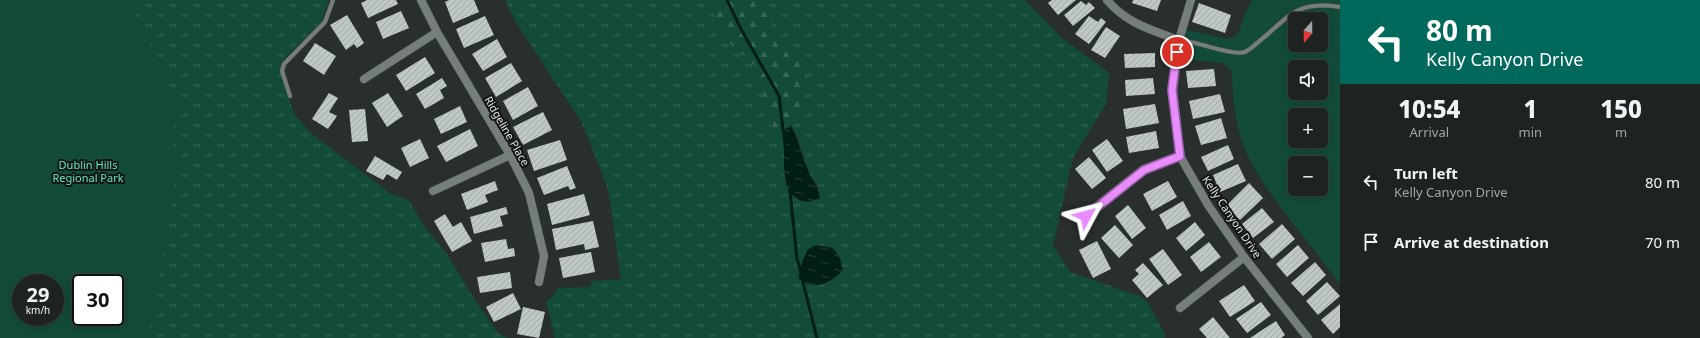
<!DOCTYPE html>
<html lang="en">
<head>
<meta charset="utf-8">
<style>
  :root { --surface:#1e2322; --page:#2b2f2f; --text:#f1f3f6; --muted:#a1a4a5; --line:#3c4040 }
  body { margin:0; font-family:"Noto Sans",sans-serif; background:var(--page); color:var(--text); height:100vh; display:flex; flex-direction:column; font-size:15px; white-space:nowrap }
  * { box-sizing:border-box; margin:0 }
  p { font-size:13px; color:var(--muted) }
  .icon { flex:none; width:22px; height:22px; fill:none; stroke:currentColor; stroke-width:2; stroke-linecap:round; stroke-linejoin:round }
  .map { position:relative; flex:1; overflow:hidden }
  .sheet { display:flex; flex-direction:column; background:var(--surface); width:360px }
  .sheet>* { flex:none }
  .top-card { background:#00695c; color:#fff; overflow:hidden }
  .needle { width:26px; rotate:200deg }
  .buttons { position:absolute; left:1288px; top:12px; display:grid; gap:8px }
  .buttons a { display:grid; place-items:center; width:40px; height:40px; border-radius:6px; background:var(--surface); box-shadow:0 2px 10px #0003,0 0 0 1px var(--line); font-size:20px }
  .speed { position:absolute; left:12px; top:274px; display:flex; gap:8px; font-size:20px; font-weight:700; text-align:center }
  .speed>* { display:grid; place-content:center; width:52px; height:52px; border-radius:50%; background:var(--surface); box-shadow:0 2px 10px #0003,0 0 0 1px var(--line); line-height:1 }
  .speed small { font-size:10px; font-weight:400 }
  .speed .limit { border:2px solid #111; border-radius:6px; background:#fff; color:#111 }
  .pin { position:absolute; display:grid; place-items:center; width:34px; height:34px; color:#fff; margin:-17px; border:2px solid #fff; border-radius:50%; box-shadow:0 1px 4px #0007 }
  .me { position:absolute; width:44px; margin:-22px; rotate:52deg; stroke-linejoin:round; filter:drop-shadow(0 0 3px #0008) }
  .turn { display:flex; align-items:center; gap:14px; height:84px; padding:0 20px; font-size:18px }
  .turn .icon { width:52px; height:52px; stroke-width:2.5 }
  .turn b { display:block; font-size:28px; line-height:34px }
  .eta { display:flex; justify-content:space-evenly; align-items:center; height:68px; text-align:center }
  .eta b { font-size:24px; font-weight:800; line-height:28px }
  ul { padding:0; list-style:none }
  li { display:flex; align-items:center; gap:12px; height:60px; padding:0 20px }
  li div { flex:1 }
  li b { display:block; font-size:15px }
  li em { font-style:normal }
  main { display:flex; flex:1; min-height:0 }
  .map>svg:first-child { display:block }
  .grass { fill:url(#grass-tufts); fill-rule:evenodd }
  .forest { fill:url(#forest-firs) }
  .park { fill:#134b3b; fill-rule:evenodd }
  .water { fill:url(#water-ripples) }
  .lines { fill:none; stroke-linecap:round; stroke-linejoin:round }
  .stream { stroke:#011e15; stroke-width:3 }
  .building { fill:url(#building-hatch) }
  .service-casing { stroke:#464b4a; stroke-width:5 }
  .minor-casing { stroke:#464b4a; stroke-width:9 }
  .service { stroke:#767e7b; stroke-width:4 }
  .minor { stroke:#767e7b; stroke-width:8 }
  .route-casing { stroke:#975ca5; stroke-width:10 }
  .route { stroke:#e98dfe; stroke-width:7 }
  .labels { text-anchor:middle; stroke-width:4; stroke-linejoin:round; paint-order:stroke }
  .street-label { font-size:11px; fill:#dce0df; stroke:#131615 }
  .park-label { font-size:11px; fill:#63e8bf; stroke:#131615 }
</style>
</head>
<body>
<main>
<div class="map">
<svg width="1340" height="338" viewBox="0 0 1340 338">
  <defs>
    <pattern id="grass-tufts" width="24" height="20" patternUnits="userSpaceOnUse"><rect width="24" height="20" fill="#134b3b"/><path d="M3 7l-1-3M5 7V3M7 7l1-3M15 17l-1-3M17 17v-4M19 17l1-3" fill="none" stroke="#356557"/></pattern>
    <pattern id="forest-firs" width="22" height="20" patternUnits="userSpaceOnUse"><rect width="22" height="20" fill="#134b3b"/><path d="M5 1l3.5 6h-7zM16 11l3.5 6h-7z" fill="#356557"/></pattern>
    <pattern id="water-ripples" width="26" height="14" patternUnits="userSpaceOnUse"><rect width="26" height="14" fill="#011e15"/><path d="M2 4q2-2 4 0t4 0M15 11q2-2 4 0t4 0" fill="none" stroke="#253e37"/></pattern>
    <pattern id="building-hatch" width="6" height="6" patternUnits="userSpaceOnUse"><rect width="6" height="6" fill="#bfc8c5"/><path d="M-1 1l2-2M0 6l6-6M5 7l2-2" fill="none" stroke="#a0a7a4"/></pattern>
  </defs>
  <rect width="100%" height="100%" fill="#282f2d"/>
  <path class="grass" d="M 0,0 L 329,0 L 322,21 L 284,59 L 281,74 L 294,114 L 312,134 L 391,194 L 409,200 L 424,226 L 447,254 L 475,300 L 498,333 L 508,338 L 0,338 ZM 21,283 L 55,283 L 55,317 L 21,317 ZM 81,283 L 115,283 L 115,317 L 81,317 Z
    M 505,0 L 710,0 L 715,17 L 726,40 L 739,51 L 756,67 L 773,127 L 784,130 L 786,185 L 790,194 L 800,201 L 819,188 L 808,171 L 797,136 L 791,126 L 799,117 L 805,57 C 772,40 772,36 765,0 L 1025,0 L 1061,37 L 1109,73 L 1106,104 L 1073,158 L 1053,245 L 1070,272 L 1142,297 L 1148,303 L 1164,333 L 1165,338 L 555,338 L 546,302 L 553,296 L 558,288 L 590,287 L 592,281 L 621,279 L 608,189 L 582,123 L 515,21 Z"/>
  <path class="forest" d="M 710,0 L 765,0 C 772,36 772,40 805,57 C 809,83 811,115 784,130 L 773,127 L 756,67 L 739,51 L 726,40 L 715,17 Z"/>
  <path class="park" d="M 0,0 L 129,0 L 176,102 L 172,145 L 181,151 L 150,327 L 152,338 L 0,338 ZM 21,283 L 55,283 L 55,317 L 21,317 ZM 81,283 L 115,283 L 115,317 L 81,317 Z
    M 1252,0 L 1340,0 L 1340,284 C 1324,263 1308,242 1291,221 C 1271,194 1249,167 1240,135 C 1234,114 1232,93 1232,71 L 1223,63 L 1181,59 L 1186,30 L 1230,39 L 1238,34 L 1245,14 ZM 1295,19 L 1321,19 L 1321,45 L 1295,45 ZM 1295,67 L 1321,67 L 1321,93 L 1295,93 ZM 1295,115 L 1321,115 L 1321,141 L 1295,141 ZM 1295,163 L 1321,163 L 1321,189 L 1295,189 Z"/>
  <path class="water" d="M 791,126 C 799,140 801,156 808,170 C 812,181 818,185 820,198 C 811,202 805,204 797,198 C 778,187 786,150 784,130 Z
    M 817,245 L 833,248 L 840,258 L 843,270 C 835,279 822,288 809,284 C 805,283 802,280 798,278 L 802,262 L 808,249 Z"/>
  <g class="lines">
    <path class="stream" d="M 727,0 L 742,31 L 779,96 L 786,154
      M 790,191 L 797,259 L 801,272
      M 802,278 L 817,338"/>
  </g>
  <path class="building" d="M 367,0 L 396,0 L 398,4 L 368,18 L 361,3 Z
    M 449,0 L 474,0 L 479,12 L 453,23 L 445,2 Z
    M 1052,0 L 1076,0 L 1058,15 L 1048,3 Z
    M 1133,0 L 1161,0 L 1157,11 L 1132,3 Z
    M 1081,1 L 1086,5 L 1089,2 L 1095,8 L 1073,26 L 1064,15 Z
    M 1199,3 L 1231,15 L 1225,33 L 1192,22 Z
    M 401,11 L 409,28 L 383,39 L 376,22 Z
    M 347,15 L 364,43 L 357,48 L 354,44 L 346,50 L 330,25 Z
    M 485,16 L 494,35 L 464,48 L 456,29 Z
    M 1089,16 L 1098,22 L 1101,18 L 1106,22 L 1089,44 L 1075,34 Z
    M 1106,27 L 1120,36 L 1105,58 L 1091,50 Z
    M 497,39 L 507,57 L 483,71 L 472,54 Z
    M 315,43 L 336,56 L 324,75 L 303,61 Z
    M 1155,53 L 1155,67 L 1125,68 L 1124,54 Z
    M 425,57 L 435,73 L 406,91 L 396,75 Z
    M 511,63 L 522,81 L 496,97 L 485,78 Z
    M 1214,69 L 1216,86 L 1188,88 L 1186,71 Z
    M 442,78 L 447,86 L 440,90 L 444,98 L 425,109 L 416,94 Z
    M 1153,78 L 1155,94 L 1126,96 L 1125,80 Z
    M 528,87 L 538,106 L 513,120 L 503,101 Z
    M 329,93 L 338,98 L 329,112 L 337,116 L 328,129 L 312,119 Z
    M 388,93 L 403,116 L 387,127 L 372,103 Z
    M 1220,94 L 1225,112 L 1193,119 L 1189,101 Z
    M 1155,104 L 1159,123 L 1126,129 L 1123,109 Z
    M 460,106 L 467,122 L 441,134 L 434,119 Z
    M 365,109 L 368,141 L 352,142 L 349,110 Z
    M 543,112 L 552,130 L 523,145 L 513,127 Z
    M 1221,118 L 1227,138 L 1201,145 L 1195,126 Z
    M 470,129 L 478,146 L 446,162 L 437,146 Z
    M 1156,131 L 1159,148 L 1129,153 L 1126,137 Z
    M 420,139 L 429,158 L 410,167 L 401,148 Z
    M 1107,139 L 1123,161 L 1107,172 L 1092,150 Z
    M 560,140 L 567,160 L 534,171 L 527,150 Z
    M 1228,145 L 1234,159 L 1208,171 L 1201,157 Z
    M 375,156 L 402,172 L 397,180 L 387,174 L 383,180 L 366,171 Z
    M 1089,157 L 1106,178 L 1092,189 L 1075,169 Z
    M 1238,164 L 1246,181 L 1220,192 L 1213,175 Z
    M 567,166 L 576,188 L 570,190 L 568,186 L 544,195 L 537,178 Z
    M 495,181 L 498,190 L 485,195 L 488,202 L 467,210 L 461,194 Z
    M 1168,181 L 1177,197 L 1152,211 L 1143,194 Z
    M 1249,183 L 1263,198 L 1240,220 L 1226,206 Z
    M 584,194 L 590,215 L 552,225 L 547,204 Z
    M 1183,201 L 1191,216 L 1167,230 L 1159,215 Z
    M 1128,205 L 1146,228 L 1132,239 L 1115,216 Z
    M 506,207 L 508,214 L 500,216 L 503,226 L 474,234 L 470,217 Z
    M 1262,208 L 1274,222 L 1253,238 L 1242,224 Z
    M 445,214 L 453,227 L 461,222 L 472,241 L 452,252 L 434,221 Z
    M 593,221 L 599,247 L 585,250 L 584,244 L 556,250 L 552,229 Z
    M 1195,222 L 1205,235 L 1186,251 L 1176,238 Z
    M 1282,224 L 1295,239 L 1272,259 L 1259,244 Z
    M 1115,225 L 1133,245 L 1119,258 L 1101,238 Z
    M 506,239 L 508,249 L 514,248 L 515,256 L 485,262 L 481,243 Z
    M 1097,241 L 1111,269 L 1093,278 L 1079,250 Z
    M 1209,242 L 1221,257 L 1201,272 L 1190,257 Z
    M 1298,245 L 1309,258 L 1287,277 L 1276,264 Z
    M 1163,249 L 1182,275 L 1168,285 L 1149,259 Z
    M 591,252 L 595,272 L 563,278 L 559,258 Z
    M 1315,262 L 1326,275 L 1303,296 L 1291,283 Z
    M 1143,263 L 1163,285 L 1147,298 L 1132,280 L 1139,274 L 1135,270 Z
    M 510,272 L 512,288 L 480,293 L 477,277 Z
    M 1327,282 L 1340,296 L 1318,315 L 1306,301 Z
    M 1244,285 L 1255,301 L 1230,317 L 1219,301 Z
    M 513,293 L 521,309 L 494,322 L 486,307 Z
    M 1261,302 L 1271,315 L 1247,333 L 1236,319 Z
    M 1340,304 L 1340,327 L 1333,334 L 1321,320 Z
    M 523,307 L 545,312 L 539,338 L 517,334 Z
    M 1213,317 L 1230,338 L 1207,338 L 1199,329 Z
    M 1276,321 L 1285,335 L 1281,338 L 1250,338 Z"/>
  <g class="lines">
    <defs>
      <path id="service" d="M 1179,40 C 1196,41 1231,56 1245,52 C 1249,50 1254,46 1257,43 C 1288,19 1293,0 1340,7
        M 290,96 L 282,71 L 284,64 L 325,22 L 333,0"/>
      <path id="minor" d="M 421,0 L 437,32 L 510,155 L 529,193 L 544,256 L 539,282
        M 1107,0 C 1126,23 1151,30 1179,40
        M 1191,0 L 1179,40 L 1173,90 L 1180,156 L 1208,205 L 1244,257 L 1308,338
        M 364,79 L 437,32
        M 433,191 L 510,155
        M 1086,215 L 1144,169 L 1180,156
        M 1180,308 L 1244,257"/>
    </defs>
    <use href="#service" class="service-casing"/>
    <use href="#minor" class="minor-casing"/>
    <use href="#service" class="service"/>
    <use href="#minor" class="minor"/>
  </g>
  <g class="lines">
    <defs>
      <path id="route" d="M 1086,216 L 1144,170 L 1180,156 L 1172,90 L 1177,52"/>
    </defs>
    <use href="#route" class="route-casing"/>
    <use href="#route" class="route"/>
  </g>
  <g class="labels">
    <g class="street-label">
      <text transform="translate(507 131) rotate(60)" y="4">Ridgeline Place</text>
      <text transform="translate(1232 217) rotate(56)" y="4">Kelly Canyon Drive</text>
    </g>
    <g class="park-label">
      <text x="88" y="169">Dublin Hills<tspan x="88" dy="13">Regional Park</tspan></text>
    </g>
  </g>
</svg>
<div class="buttons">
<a><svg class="needle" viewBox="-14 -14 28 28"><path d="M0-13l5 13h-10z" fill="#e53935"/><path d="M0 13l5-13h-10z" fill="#a1a4a5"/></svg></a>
<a><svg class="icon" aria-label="sound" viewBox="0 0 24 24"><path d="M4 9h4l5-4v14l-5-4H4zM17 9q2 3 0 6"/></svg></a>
<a>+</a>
<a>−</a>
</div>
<div class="speed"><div>29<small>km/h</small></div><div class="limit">30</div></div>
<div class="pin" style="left:1177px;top:52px;background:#d93025"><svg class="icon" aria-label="arrive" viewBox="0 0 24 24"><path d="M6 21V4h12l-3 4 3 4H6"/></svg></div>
<svg class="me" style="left:1086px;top:216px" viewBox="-20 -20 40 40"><path d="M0-17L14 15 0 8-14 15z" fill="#e98dfe" stroke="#fff" stroke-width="4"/></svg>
</div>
<section class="sheet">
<div class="top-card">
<div class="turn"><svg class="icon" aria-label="left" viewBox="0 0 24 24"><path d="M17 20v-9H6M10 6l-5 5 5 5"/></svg><div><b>80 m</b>Kelly Canyon Drive</div></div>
</div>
<div class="eta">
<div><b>10:54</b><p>Arrival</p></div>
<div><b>1</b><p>min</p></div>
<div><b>150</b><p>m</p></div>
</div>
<ul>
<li><svg class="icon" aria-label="left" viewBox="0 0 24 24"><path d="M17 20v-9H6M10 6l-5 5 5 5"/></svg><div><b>Turn left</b><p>Kelly Canyon Drive</p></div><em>80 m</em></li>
<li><svg class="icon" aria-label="arrive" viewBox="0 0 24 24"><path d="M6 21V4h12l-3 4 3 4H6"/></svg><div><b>Arrive at destination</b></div><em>70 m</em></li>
</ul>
</section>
</main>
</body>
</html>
